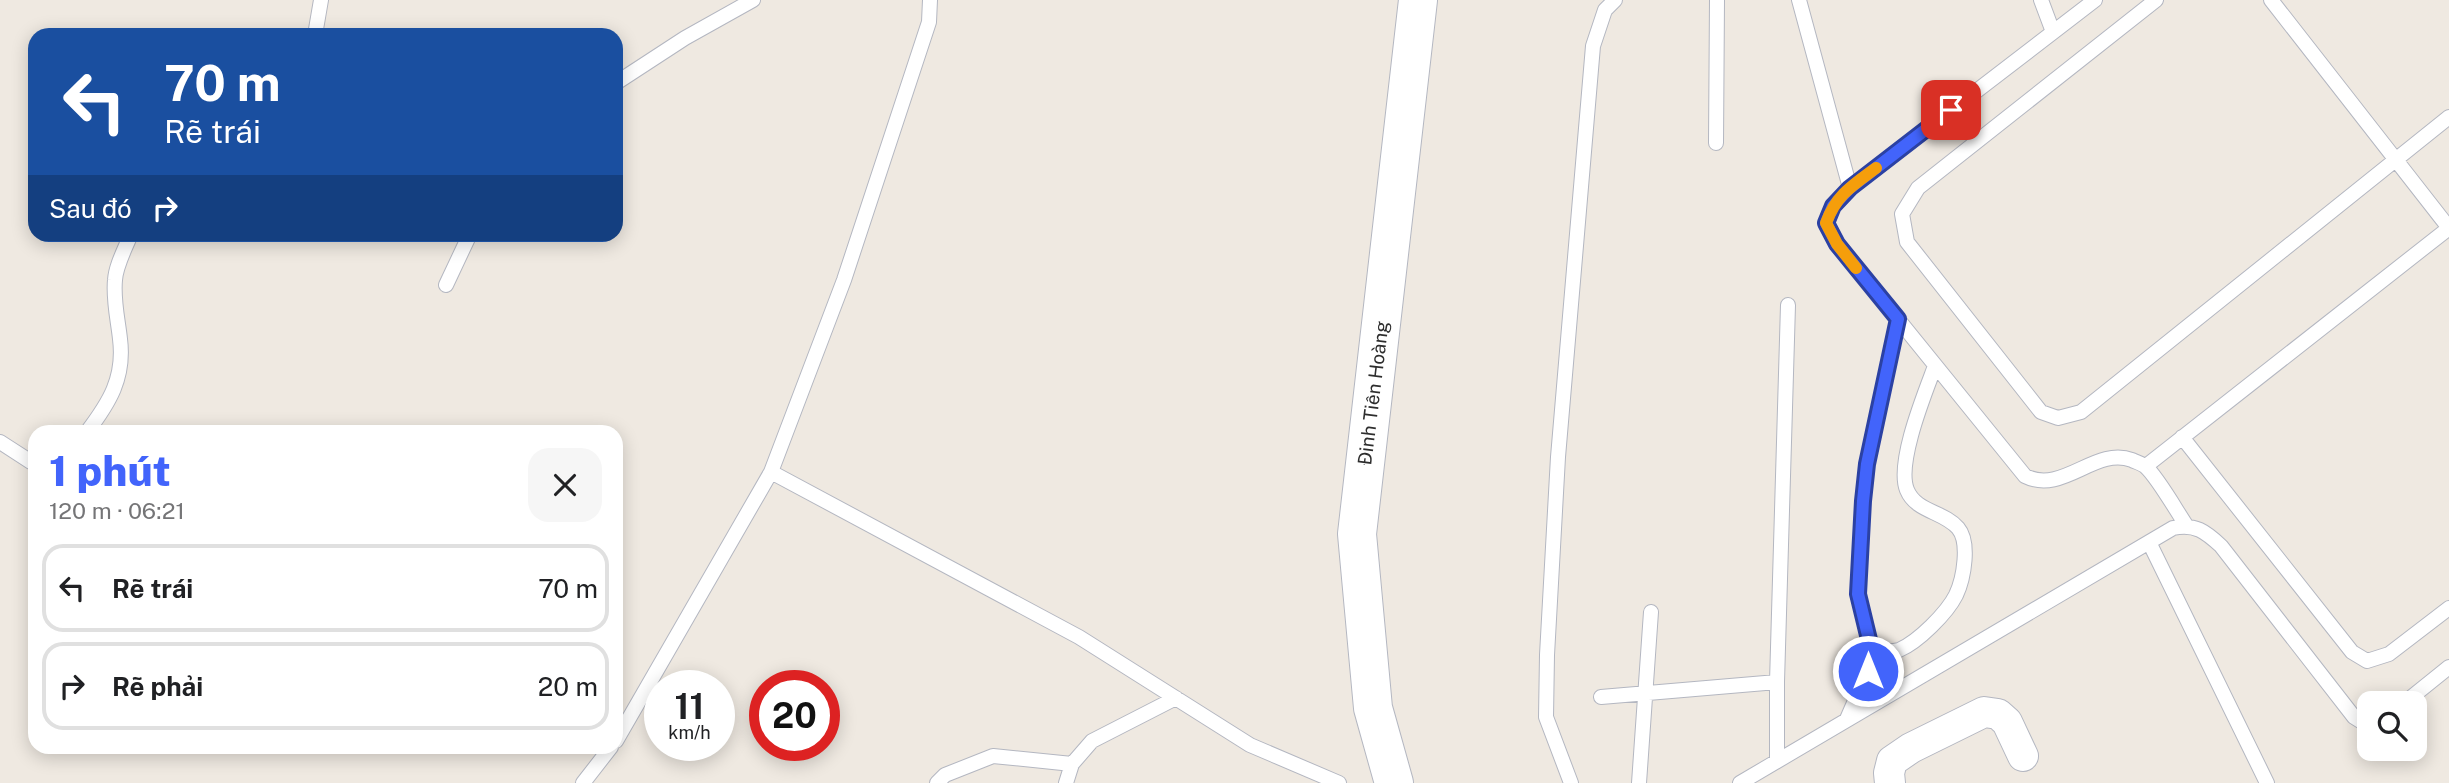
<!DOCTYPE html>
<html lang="vi">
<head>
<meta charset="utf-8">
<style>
  :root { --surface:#fff; --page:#f6f6f6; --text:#202124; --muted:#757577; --line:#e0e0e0; --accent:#4264fb }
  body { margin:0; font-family:"Public Sans",sans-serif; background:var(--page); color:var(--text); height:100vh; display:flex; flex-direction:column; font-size:26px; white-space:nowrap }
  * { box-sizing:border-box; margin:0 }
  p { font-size:23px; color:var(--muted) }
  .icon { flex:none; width:38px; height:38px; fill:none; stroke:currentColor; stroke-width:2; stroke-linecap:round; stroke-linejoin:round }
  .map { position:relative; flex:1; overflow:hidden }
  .details { position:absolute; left:28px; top:425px; width:595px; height:329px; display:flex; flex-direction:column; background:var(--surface); border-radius:21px; box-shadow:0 4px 18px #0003 }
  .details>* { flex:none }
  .top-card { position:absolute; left:28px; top:28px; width:595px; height:214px; border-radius:21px; box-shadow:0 4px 18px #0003; background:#1a4fa0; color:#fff; overflow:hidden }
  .buttons { position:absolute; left:2357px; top:691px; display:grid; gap:14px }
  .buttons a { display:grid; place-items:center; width:70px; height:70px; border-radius:14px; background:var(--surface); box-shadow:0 4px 18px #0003; font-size:35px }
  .speed { position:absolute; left:644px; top:670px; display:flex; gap:14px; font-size:35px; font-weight:700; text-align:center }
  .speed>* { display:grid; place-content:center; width:91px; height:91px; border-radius:50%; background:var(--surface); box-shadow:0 4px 18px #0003; line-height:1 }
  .speed small { font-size:18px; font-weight:400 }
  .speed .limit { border:10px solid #d22; background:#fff; color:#111 }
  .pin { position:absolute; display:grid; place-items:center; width:60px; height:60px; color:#fff; margin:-30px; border-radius:14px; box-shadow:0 4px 10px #0006 }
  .me { position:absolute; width:77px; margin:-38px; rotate:0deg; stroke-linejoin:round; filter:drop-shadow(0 0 5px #0008) }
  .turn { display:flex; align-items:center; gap:24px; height:147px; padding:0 21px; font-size:32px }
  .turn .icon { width:91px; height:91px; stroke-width:2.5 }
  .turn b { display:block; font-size:49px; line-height:60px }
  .then { display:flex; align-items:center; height:66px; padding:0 21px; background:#0003; gap:14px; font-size:26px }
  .round { display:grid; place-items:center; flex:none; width:74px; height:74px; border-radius:21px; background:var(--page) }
  .headline { display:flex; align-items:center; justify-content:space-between; height:119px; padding:0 21px }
  h1 { font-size:42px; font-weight:800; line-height:52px; color:var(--accent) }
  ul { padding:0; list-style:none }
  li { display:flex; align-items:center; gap:21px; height:88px; margin:0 14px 10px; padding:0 7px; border:4px solid var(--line); border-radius:21px }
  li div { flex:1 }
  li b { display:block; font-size:26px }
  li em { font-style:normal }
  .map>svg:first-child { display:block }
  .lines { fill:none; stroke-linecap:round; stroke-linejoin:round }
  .lane-casing { stroke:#b4b7c1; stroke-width:16 }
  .street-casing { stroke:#b4b7c1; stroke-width:32 }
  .secondary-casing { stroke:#b4b7c1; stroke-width:40 }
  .lane { stroke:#fff; stroke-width:14 }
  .street { stroke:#fff; stroke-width:30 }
  .secondary { stroke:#fff; stroke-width:38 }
  .route-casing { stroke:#2b41a3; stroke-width:18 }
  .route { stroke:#4264fb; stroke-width:12 }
  .slow { stroke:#f59e0b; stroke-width:12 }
  .labels { text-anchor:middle; stroke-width:6; stroke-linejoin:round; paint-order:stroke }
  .street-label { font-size:19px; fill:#2e2e2e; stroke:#fff }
</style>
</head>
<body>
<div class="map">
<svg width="2449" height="783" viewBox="0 0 2449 783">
  <rect width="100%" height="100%" fill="#efe9e1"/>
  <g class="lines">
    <defs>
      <path id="lane" d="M 1799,0 L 1850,188
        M 2041,0 L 2053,32
        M 2095,0 L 1850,188 L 1833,206 L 1827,223 L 1837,244 L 2025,476 C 2063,495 2095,446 2132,460 C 2136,462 2143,464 2146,467 C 2158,478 2176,510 2186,525
        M 2156,0 L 1918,188 L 1902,214 L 1907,242 L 2041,412 L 2058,418 L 2081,412 L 2449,117
        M 2271,0 L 2449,228
        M 315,35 L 321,0
        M 616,83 L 685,38 L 753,0
        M 1716,143 L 1717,0
        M 446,285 L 470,234
        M 87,432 C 109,403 125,378 120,339 C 118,320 113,300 115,280 C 116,265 125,249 131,234
        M 2182,437 L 2352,652 L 2367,661 L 2389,654 L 2449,608
        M 0,442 L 31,462 L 35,462
        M 2146,466 L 2449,228
        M 771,472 L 1079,637 L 1250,745 L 1339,783
        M 2149,542 L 2267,783
        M 1872,652 C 1880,652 1891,652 1899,650 C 1918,642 1947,613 1956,595 C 1964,578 1970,542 1958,528 C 1943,511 1916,512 1907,490 C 1896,463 1925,393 1935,366
        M 1601,697 L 1777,682
        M 2403,704 L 2449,667
        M 1847,719 L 1868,671 L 1872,652 L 1858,594 L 1863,501 L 1867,464 L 1898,319
        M 616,741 L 771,472 L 844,280 L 929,22 L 930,0
        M 1777,761 L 1777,682 L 1788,305
        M 583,783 L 611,747
        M 937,783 L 945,775 L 993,756 L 1072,764
        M 1066,783 L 1072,764 L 1092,741 L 1176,698
        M 1571,783 L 1546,717 L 1547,655 L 1558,457 L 1593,46 L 1605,10 L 1615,0
        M 1639,783 L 1651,612
        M 1740,783 L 2173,528 C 2195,523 2206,532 2221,546 L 2354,717 L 2370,727"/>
      <path id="street" d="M 1890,783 L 1889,773 L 1892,761 L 1911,748 L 1984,712 L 1998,714 L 2007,722 L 2023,756"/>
      <path id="secondary" d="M 1394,783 L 1373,708 L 1357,534 L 1418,0"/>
    </defs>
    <use href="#lane" class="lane-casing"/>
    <use href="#street" class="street-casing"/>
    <use href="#secondary" class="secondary-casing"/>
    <use href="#lane" class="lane"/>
    <use href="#street" class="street"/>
    <use href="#secondary" class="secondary"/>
  </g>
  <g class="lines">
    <defs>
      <path id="route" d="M 1868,671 L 1872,652 L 1858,594 L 1863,501 L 1867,464 L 1898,319 L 1837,244 L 1826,223 L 1833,206 L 1850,188 L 1951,110"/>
    </defs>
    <use href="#route" class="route-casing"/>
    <use href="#route" class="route"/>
    <path class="slow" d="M 1856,268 L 1837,244 L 1826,223 C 1836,195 1853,185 1876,168"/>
  </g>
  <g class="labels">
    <g class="street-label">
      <text transform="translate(1373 393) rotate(-83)" y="7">Đinh Tiên Hoàng</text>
    </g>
  </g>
</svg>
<div class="buttons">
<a><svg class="icon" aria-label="search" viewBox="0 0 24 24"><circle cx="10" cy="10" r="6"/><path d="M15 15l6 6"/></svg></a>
</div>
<div class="speed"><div>11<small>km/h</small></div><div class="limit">20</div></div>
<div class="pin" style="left:1951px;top:110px;background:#d93025"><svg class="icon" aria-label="arrive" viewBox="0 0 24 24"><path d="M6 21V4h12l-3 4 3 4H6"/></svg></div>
<svg class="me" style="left:1868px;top:671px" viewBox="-20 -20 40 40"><circle r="17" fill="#4264fb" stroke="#fff" stroke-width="3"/><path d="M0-11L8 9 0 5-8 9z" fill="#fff"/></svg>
<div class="top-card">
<div class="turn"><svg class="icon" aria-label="left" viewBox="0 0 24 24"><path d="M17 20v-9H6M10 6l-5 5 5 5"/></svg><div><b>70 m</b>Rẽ trái</div></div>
<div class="then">Sau đó<svg class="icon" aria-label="right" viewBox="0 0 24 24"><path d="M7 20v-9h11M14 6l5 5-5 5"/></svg></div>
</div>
<section class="details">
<div class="headline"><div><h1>1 phút</h1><p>120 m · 06:21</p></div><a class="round"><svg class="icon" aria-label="close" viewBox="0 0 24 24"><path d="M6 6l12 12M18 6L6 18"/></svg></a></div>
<ul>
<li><svg class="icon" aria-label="left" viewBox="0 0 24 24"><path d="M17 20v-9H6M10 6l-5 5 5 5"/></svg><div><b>Rẽ trái</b></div><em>70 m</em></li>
<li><svg class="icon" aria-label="right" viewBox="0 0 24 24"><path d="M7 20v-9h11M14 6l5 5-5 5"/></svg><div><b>Rẽ phải</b></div><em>20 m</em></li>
</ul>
</section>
</div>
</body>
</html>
